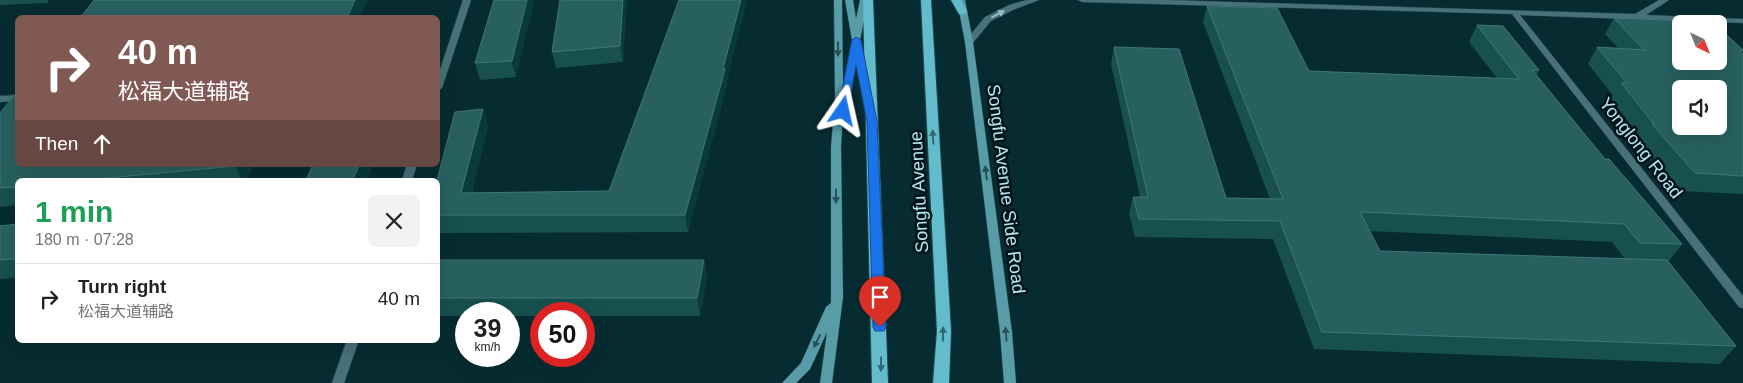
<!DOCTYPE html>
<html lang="en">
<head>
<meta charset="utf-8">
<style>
  :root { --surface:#fff; --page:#f2f2f2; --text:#222; --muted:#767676; --line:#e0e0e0 }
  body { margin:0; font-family:Arial,"Noto Sans SC",sans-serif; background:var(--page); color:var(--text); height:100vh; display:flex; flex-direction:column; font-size:19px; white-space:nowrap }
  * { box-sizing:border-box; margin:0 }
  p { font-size:16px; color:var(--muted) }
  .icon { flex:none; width:28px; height:28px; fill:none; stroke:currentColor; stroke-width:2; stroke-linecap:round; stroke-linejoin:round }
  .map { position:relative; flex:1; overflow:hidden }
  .panel { position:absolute; left:15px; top:178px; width:425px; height:165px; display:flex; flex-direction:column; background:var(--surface); border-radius:8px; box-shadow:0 5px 20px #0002 }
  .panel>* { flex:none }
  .guide { position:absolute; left:15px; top:15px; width:425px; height:152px; border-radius:8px; box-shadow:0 5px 20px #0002; background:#815953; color:#fff; overflow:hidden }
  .needle { width:32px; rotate:137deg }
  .controls { position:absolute; left:1672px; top:15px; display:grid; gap:10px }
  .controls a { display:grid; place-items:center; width:55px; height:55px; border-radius:8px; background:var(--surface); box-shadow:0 5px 20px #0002; font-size:25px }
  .speed { position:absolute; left:455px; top:302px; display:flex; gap:10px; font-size:25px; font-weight:700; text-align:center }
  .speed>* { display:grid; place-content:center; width:65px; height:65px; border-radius:50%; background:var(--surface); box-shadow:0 5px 20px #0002; line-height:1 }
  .speed small { font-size:12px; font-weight:400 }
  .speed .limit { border:8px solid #d22; background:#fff; color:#111 }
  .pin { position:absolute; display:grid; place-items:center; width:42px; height:42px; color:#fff; margin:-51px -21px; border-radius:50% 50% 50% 0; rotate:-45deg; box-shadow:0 0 5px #0007 }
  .pin .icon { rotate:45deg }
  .me { position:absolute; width:55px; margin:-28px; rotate:11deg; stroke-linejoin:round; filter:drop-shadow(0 0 4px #0008) }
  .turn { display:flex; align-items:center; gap:18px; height:105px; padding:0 20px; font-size:22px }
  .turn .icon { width:65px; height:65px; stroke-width:2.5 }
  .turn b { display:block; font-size:35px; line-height:42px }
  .then { display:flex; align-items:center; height:48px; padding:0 20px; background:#0003; gap:10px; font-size:19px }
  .round { display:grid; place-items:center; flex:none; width:52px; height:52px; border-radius:8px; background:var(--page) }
  .overview { display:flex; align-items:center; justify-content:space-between; height:85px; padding:0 20px }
  h1 { font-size:30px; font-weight:700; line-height:38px; color:#1e9e55 }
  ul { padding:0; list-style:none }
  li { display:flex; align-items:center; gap:15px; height:70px; padding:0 20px; border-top:1px solid var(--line) }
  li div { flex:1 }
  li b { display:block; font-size:19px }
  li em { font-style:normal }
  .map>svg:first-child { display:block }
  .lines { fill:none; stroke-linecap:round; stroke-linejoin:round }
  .service-casing { stroke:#224a51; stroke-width:1 }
  .minor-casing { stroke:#224a51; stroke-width:1 }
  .secondary-casing { stroke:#224a51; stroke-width:1 }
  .primary-casing { stroke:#224a51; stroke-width:2 }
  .service { fill:#487179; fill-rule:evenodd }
  .minor { fill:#487179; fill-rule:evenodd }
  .secondary { fill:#589ca7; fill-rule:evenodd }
  .primary { fill:#62bccc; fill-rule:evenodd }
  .wall { fill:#17504e; fill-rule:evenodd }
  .shaded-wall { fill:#093a3c }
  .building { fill:#286060; stroke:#3f7677; fill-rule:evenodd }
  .oneway { fill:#90bfc8 }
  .oneway2 { fill:#285158 }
  .oneway3 { fill:#316872 }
  .route { fill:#1a73e8; stroke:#114b97 }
  .labels { text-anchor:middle; stroke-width:5; stroke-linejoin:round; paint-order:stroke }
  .street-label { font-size:18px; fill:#b7e9f2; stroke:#001317 }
</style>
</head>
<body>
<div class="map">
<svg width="1743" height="383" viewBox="0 0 1743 383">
  <rect width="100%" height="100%" fill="#062c32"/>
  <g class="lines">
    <defs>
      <path id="service" d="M 18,95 L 18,101 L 0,102 L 0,96 Z"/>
      <path id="minor" d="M 463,0 L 471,0 L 442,88 L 438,91 L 438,76 Z
        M 1027,0 L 1039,0 L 1015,9 L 991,21 L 972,44 L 966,44 L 966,40 L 985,17 L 1009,5 Z
        M 1078,0 L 1166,0 L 1635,14 L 1659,0 L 1669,0 L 1646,15 L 1743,19 L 1743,23 L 1520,15 L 1743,296 L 1743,308 L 1739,307 L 1512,14 L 1082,2 Z
        M 407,165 L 417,165 L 412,180 L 402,180 Z
        M 347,340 L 359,340 L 344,383 L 332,383 Z"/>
      <path id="secondary" d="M 834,0 L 842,0 L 843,85 L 852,40 L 845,0 L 853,0 L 856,19 L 860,0 L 868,0 L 860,40 L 871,97 L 867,100 L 863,97 L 856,62 L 848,109 L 843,112 L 841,147 L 843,297 L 832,383 L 820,383 L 827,332 L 810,369 L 796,383 L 782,383 L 801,363 L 826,307 L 831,303 L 831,147 L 835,97 Z
        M 957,0 L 965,0 L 973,42 L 1012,332 L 1016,383 L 1004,383 L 1000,332 L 965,42 Z"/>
      <path id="primary" d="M 863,0 L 873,0 L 888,383 L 872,383 Z
        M 921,0 L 931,0 L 951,331 L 949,383 L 933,383 L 937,331 Z
        M 951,0 L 961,0 L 967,12 L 965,14 L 959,14 Z"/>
    </defs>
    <use href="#service" class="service-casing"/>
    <use href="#minor" class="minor-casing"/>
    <use href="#secondary" class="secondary-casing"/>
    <use href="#primary" class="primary-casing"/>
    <use href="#service" class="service"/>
    <use href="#minor" class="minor"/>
    <use href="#secondary" class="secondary"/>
    <use href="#primary" class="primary"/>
  </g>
  <path class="wall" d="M 0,0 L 48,0 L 48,3 L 0,5 Z
    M 494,0 L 516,77 L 480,80 L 475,63 Z
    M 627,0 L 623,62 L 556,68 L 552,52 Z
    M 679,0 L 747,0 L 727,80 L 727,85 L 688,232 L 438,233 L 437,180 L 488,126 L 472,193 L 609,191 Z
    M 1207,6 L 1309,71 L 1497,78 L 1469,42 L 1477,25 L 1539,70 L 1537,75 L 1605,159 L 1682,244 L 1668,262 L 1736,346 L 1720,364 L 1314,349 L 1273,239 L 1135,237 L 1129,214 L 1133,197 L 1140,197 L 1111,64 L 1114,47 L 1226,198 L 1270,199 L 1203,22 ZM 1369,231 L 1612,242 L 1625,259 L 1380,251 Z
    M 1614,18 L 1719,28 L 1743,50 L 1742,53 L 1743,54 L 1743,194 L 1682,191 L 1640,141 L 1642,139 L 1611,99 L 1613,95 L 1588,64 L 1597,47 L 1618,48 L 1605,34 Z
    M 0,113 L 18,165 L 253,165 L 246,180 L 18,180 L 18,205 L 0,207 Z
    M 18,224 L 18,278 L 0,279 L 0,226 Z
    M 438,260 L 704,260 L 707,278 L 700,316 L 584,316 L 584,314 L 541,314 L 541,316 L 509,316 L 509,314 L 466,314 L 466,316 L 438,316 Z"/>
  <path class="shaded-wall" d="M 355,0 L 368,0 L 360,18 L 347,18 Z
    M 527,0 L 535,0 L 516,77 L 512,61 Z
    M 623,0 L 627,0 L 623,62 L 620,46 Z
    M 741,0 L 747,0 L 727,80 L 727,85 L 688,232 L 685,215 Z
    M 483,109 L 488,126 L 468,210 L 461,193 Z
    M 235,165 L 253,165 L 246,180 L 242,180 L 235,166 Z
    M 359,165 L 373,165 L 367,180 L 353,180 Z
    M 704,260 L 707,278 L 700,316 L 697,298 Z"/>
  <path class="building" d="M 94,0 L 355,0 L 347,18 L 80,18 Z
    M 494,0 L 527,0 L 512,61 L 475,63 Z
    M 560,0 L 623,0 L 620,46 L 552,52 Z
    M 679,0 L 741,0 L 723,69 L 725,69 L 685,215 L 438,215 L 437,180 L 455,112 L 483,109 L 461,193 L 609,191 Z
    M 1207,6 L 1277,8 L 1309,71 L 1519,79 L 1477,25 L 1503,26 L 1539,70 L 1532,70 L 1605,159 L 1609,159 L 1682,244 L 1640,243 L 1624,224 L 1360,212 L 1380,251 L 1667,260 L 1736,346 L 1322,332 L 1280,221 L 1139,219 L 1133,197 L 1148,197 L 1114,47 L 1179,49 L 1226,198 L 1283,199 Z
    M 1614,18 L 1713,22 L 1714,24 L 1681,24 L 1681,61 L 1719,61 L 1719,28 L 1743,50 L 1739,51 L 1743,54 L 1743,176 L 1695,173 L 1652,124 L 1654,124 L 1621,83 L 1627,83 L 1597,47 L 1644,50 ZM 1681,89 L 1719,89 L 1719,126 L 1681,126 Z
    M 14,96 L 18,96 L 18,165 L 235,165 L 235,166 L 86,180 L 18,180 L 18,187 L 0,188 L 0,113 Z
    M 313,165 L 359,165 L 353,180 L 306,180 Z
    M 18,224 L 18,259 L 0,260 L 0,226 Z
    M 438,260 L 704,260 L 697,298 L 438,298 Z"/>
  <defs><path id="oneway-solid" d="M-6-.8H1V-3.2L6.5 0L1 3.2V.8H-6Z" transform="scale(1.25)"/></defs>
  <use class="oneway" href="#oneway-solid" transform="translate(998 14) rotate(-28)"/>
  <g class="oneway2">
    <use href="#oneway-solid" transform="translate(838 49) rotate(90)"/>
    <use href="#oneway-solid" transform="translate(986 173) rotate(-97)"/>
    <use href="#oneway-solid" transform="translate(836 196) rotate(90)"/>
    <use href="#oneway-solid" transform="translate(1006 334) rotate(-95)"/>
    <use href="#oneway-solid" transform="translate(817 341) rotate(115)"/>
  </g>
  <g class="oneway3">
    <use href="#oneway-solid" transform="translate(933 137) rotate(-93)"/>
    <use href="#oneway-solid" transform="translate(943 334) rotate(-89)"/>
    <use href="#oneway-solid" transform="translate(881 364) rotate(90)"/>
  </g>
  <path class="route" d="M 856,37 L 861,40 L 877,122 L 886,327 L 884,331 L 875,331 L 873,327 L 867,122 L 856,65 L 848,111 L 843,114 L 838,111 L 852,40 Z"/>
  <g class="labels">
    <g class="street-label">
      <text transform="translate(1641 148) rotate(52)" y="6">Yonglong Road</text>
      <text transform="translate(1006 189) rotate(83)" y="6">Songfu Avenue Side Road</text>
      <text transform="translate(919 192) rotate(-93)" y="6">Songfu Avenue</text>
    </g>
  </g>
</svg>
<div class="controls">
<a><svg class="needle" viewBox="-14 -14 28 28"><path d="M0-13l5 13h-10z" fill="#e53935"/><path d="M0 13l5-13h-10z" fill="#767676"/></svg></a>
<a><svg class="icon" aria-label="sound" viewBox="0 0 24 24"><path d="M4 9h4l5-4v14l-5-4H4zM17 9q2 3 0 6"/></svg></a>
</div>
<div class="speed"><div>39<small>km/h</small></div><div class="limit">50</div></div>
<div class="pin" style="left:880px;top:327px;background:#d93025"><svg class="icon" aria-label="arrive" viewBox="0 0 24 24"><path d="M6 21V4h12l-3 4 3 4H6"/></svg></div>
<svg class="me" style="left:843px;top:111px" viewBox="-20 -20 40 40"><path d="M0-17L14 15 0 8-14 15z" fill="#1a73e8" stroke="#fff" stroke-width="4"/></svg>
<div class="guide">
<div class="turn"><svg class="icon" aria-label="right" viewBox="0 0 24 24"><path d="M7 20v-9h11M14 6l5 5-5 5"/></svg><div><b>40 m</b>松福大道辅路</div></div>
<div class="then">Then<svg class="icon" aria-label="ahead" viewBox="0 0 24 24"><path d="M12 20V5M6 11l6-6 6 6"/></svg></div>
</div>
<section class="panel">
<div class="overview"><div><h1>1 min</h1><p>180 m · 07:28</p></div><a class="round"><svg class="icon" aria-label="close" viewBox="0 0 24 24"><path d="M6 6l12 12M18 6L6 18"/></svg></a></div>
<ul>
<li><svg class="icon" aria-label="right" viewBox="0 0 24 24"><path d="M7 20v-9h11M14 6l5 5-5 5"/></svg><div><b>Turn right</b><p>松福大道辅路</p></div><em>40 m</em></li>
</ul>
</section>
</div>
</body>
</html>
